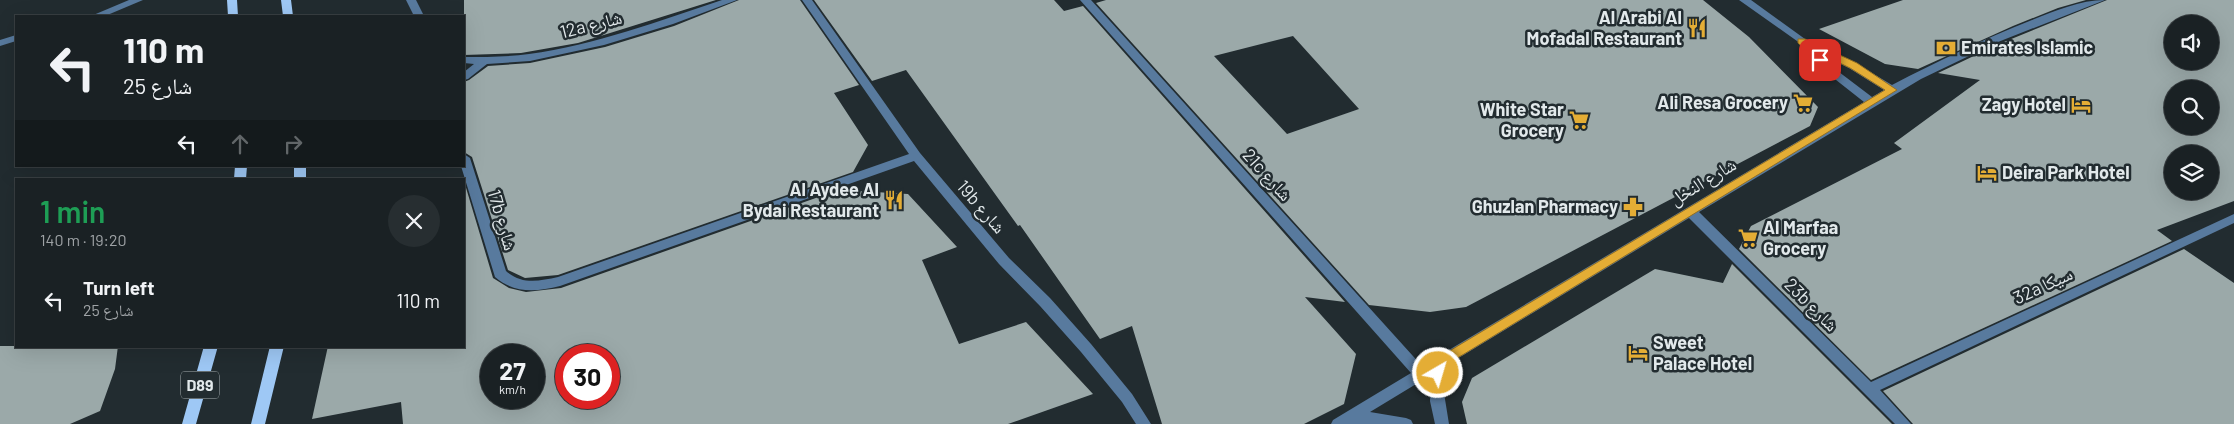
<!DOCTYPE html>
<html lang="en">
<head>
<meta charset="utf-8">
<style>
  :root { --surface:#1a2124; --page:#272e31; --text:#f1f3f6; --muted:#9fa3a6; --line:#383e41 }
  body { margin:0; font-family:Barlow,"Noto Naskh Arabic",sans-serif; background:var(--page); color:var(--text); height:100vh; display:flex; flex-direction:column; font-size:19px; white-space:nowrap }
  * { box-sizing:border-box; margin:0 }
  p { font-size:16px; color:var(--muted) }
  .icon { flex:none; width:28px; height:28px; fill:none; stroke:currentColor; stroke-width:2; stroke-linecap:round; stroke-linejoin:round }
  .map { position:relative; flex:1; overflow:hidden }
  .details { position:absolute; left:15px; top:178px; width:450px; height:170px; display:flex; flex-direction:column; background:var(--surface); border-radius:0px; box-shadow:0 5px 20px #0002,0 0 0 1px var(--line) }
  .details>* { flex:none }
  .guide { position:absolute; left:15px; top:15px; width:450px; height:152px; border-radius:0px; box-shadow:0 5px 20px #0002,0 0 0 1px var(--line); background:#1a2124; color:var(--text); overflow:hidden }
  .buttons { position:absolute; left:2164px; top:15px; display:grid; gap:10px }
  .buttons a { display:grid; place-items:center; width:55px; height:55px; border-radius:50%; background:var(--surface); box-shadow:0 5px 20px #0002,0 0 0 1px var(--line); font-size:25px }
  .speed { position:absolute; left:480px; top:344px; display:flex; gap:10px; font-size:25px; font-weight:700; text-align:center }
  .speed>* { display:grid; place-content:center; width:65px; height:65px; border-radius:50%; background:var(--surface); box-shadow:0 5px 20px #0002,0 0 0 1px var(--line); line-height:1 }
  .speed small { font-size:12px; font-weight:400 }
  .speed .limit { border:8px solid #d22; background:#fff; color:#111 }
  .pin { position:absolute; display:grid; place-items:center; width:42px; height:42px; color:#fff; margin:-21px; border-radius:10px; box-shadow:0 2px 8px #0006 }
  .me { position:absolute; width:55px; margin:-28px; rotate:38deg; stroke-linejoin:round; filter:drop-shadow(0 0 4px #0008) }
  .turn { display:flex; align-items:center; gap:18px; height:105px; padding:0 25px; font-size:22px }
  .turn .icon { width:65px; height:65px; stroke-width:2.5 }
  .turn b { display:block; font-size:35px; line-height:42px }
  .lanes { display:flex; align-items:center; height:48px; padding:0 25px; background:#0003; justify-content:center; gap:25px; direction:ltr }
  .lanes .off { opacity:.35 }
  .round { display:grid; place-items:center; flex:none; width:52px; height:52px; border-radius:26px; background:var(--page) }
  .head { display:flex; align-items:center; justify-content:space-between; height:85px; padding:0 25px }
  h1 { font-size:30px; font-weight:600; line-height:38px; color:#1e9e55 }
  ul { padding:0; list-style:none }
  li { display:flex; align-items:center; gap:15px; height:75px; padding:0 25px }
  li div { flex:1 }
  li b { display:block; font-size:19px }
  li em { font-style:normal }
  .map>svg:first-child { display:block }
  .building { fill:#9ba9a9; fill-rule:evenodd }
  .lines { fill:none; stroke-linecap:round; stroke-linejoin:round }
  .minor { fill:#587a9e; fill-rule:evenodd }
  .major { fill:#9ec8f5; fill-rule:evenodd }
  .route { fill:#e4ad35; stroke:#947022 }
  .labels { text-anchor:middle; stroke-width:5; stroke-linejoin:round; paint-order:stroke }
  .shield { fill:#222c30; stroke:#a8b0b3; stroke-width:1 }
  .shield-label { font-size:16px; font-weight:bold; fill:#e2e9eb }
  .poi-label { font-size:18px; font-weight:bold; fill:#e2e9eb; stroke:#222c30; text-anchor:end }
  .street-label { font-size:18px; fill:#e2e9eb; stroke:#222c30 }
</style>
</head>
<body>
<div class="map">
<svg width="2234" height="424" viewBox="0 0 2234 424">
  <rect width="100%" height="100%" fill="#222c30"/>
  <path class="building" d="M 464,0 L 716,0 L 578,43 L 521,53 L 464,55 Z
    M 739,0 L 800,0 L 859,85 L 834,93 L 868,145 L 853,172 L 558,275 L 525,278 L 508,270 L 472,157 L 464,152 L 464,82 L 469,80 L 488,66 L 530,63 L 605,47 L 674,26 Z
    M 814,0 L 1054,0 L 1064,11 L 1083,6 L 1345,302 L 1305,297 L 1356,354 L 1344,404 L 1304,424 L 1162,424 L 1132,326 L 1100,339 L 1020,225 L 1018,226 L 906,70 L 872,81 Z
    M 1106,0 L 1703,0 L 1749,37 L 1818,107 L 1810,126 L 1466,307 L 1430,312 L 1369,305 L 1096,3 ZM 1293,36 L 1359,109 L 1287,134 L 1214,56 Z
    M 1903,0 L 2086,0 L 2058,8 L 2013,26 L 1918,69 L 1885,64 L 1819,29 Z
    M 2107,0 L 2234,0 L 2234,201 L 2157,230 L 2172,241 L 1871,380 L 1739,249 L 1751,226 L 1902,149 L 1894,143 L 1980,80 L 1938,73 L 1999,44 ZM 2172,24 L 2210,24 L 2210,61 L 2172,61 ZM 2172,89 L 2210,89 L 2210,126 L 2172,126 ZM 2172,154 L 2210,154 L 2210,191 L 2172,191 Z
    M 464,181 L 493,278 L 509,288 L 526,292 L 561,288 L 844,188 L 842,190 L 908,194 L 957,247 L 922,260 L 959,344 L 1026,322 L 1093,394 L 1008,424 L 403,424 L 401,402 L 312,419 L 328,346 L 464,346 ZM 491,355 L 534,355 L 534,398 L 491,398 ZM 566,355 L 609,355 L 609,398 L 566,398 Z
    M 2184,249 L 2234,283 L 2234,424 L 1913,424 L 1883,391 Z
    M 1732,264 L 1892,424 L 1467,424 L 1462,402 L 1472,378 L 1655,269 L 1723,283 Z
    M 0,346 L 118,346 L 115,369 L 100,411 L 70,424 L 0,424 Z"/>
  <g class="lines">
    <path class="minor" d="M 129,0 L 143,0 L 105,16 L 91,16 Z
      M 406,0 L 416,0 L 424,16 L 414,16 Z
      M 722,0 L 737,0 L 673,24 L 604,45 L 530,61 L 487,64 L 468,79 L 464,80 L 464,72 L 474,64 L 464,63 L 464,57 C 486,57 507,57 529,54 C 595,45 659,21 722,0 Z
      M 802,0 L 812,0 L 920,153 L 1009,258 L 1050,298 L 1091,344 L 1132,394 L 1151,424 L 1136,424 L 1122,402 L 1081,352 L 1040,306 L 999,264 L 914,161 L 560,286 C 536,292 515,294 495,277 L 461,166 L 464,166 L 464,154 L 470,158 L 506,271 C 522,285 539,281 558,277 L 909,154 Z
      M 1080,0 L 1091,0 L 1422,366 L 1864,102 L 1831,76 L 1804,50 L 1804,46 L 1739,0 L 1751,0 L 1805,39 L 1857,64 L 1892,85 C 1938,61 1984,39 2032,20 C 2055,11 2080,0 2105,0 L 1998,42 L 1921,79 L 1699,212 L 1871,382 L 2234,214 L 2234,223 L 1880,390 L 1911,424 L 1895,424 L 1689,218 L 1447,365 L 1444,393 L 1449,424 L 1435,424 L 1430,401 L 1431,375 L 1370,412 L 1406,418 L 1411,420 L 1413,424 L 1331,424 L 1333,420 L 1411,373 ZM 1822,55 L 1849,68 L 1884,90 L 1872,97 L 1839,72 Z
      M 16,35 L 16,41 L 0,46 L 0,40 Z"/>
    <path class="major" d="M 227,0 L 237,0 L 238,16 L 228,16 Z
      M 281,0 L 291,0 L 293,16 L 283,16 Z
      M 235,166 L 247,166 L 246,179 L 234,179 Z
      M 294,166 L 306,166 L 306,179 L 294,179 Z
      M 204,346 L 218,346 L 196,424 L 182,424 Z
      M 270,346 L 284,346 L 265,424 L 251,424 Z"/>
  </g>
  <path class="route" d="M 1798,39 L 1805,39 L 1857,63 L 1897,90 L 1446,365 L 1443,377 L 1434,377 L 1432,373 L 1436,359 L 1885,90 L 1850,68 L 1819,53 L 1825,60 L 1817,62 L 1798,43 Z"/>
  <defs>
    <symbol id="restaurant-bare" viewBox="-9 -9 18 18"><path d="M-5-6h1v4h1v-4h1v4h1v-4h1v5L-1.5 .5V6h-2V.5L-5-1ZM5-6V6H3V1.5H1.5Q1.5-4 5-6Z" fill="#e4ad35" stroke="#222c30" stroke-width="2.5" paint-order="stroke"/></symbol>
    <symbol id="bank-bare" viewBox="-9 -9 18 18"><path d="M-6-4H6V4H-6ZM0-2.3a2.3 2.3 0 1 0 0 4.6a2.3 2.3 0 1 0 0-4.6Z" fill="#e4ad35" stroke="#222c30" stroke-width="2.5" paint-order="stroke"/></symbol>
    <symbol id="supermarket-bare" viewBox="-9 -9 18 18"><path d="M-6-5.5h2.5l.6 2H6L4.5 2H-2.5L-4.4-4H-6ZM-1.5 3.2a1.3 1.3 0 1 0 .1 0ZM3 3.2a1.3 1.3 0 1 0 .1 0Z" fill="#e4ad35" stroke="#222c30" stroke-width="2.5" paint-order="stroke"/></symbol>
    <symbol id="hotel-bare" viewBox="-9 -9 18 18"><path d="M-6-4.5h1.5V1H6V5H4.5V3h-9V5H-6ZM-4 0a1.8 1.8 0 1 1 3.6 0ZM.5 0V-2.5h3Q6-2.5 6 0Z" fill="#e4ad35" stroke="#222c30" stroke-width="2.5" paint-order="stroke"/></symbol>
    <symbol id="pharmacy-bare" viewBox="-9 -9 18 18"><path d="M-2-6h4v4h4v4h-4v4h-4v-4h-4v-4h4Z" fill="#e4ad35" stroke="#222c30" stroke-width="2.5" paint-order="stroke"/></symbol>
  </defs>
  <g fill-rule="evenodd">
    <use href="#restaurant-bare" x="1683" y="14" width="28" height="28"/>
    <use href="#bank-bare" x="1932" y="34" width="28" height="28"/>
    <use href="#supermarket-bare" x="1789" y="89" width="28" height="28"/>
    <use href="#hotel-bare" x="2067" y="91" width="28" height="28"/>
    <use href="#supermarket-bare" x="1565" y="106" width="28" height="28"/>
    <use href="#hotel-bare" x="1973" y="159" width="28" height="28"/>
    <use href="#restaurant-bare" x="880" y="186" width="28" height="28"/>
    <use href="#pharmacy-bare" x="1619" y="193" width="28" height="28"/>
    <use href="#supermarket-bare" x="1734" y="224" width="28" height="28"/>
    <use href="#hotel-bare" x="1624" y="339" width="28" height="28"/>
  </g>
  <g class="labels">
    <rect class="shield" x="181" y="371.5" width="38" height="27" rx="4"/>
    <g class="shield-label">
      <text x="200" y="391">D89</text>
    </g>
    <g class="poi-label">
      <text x="1682" y="24">Al Arabi Al<tspan x="1682" dy="21">Mofadal Restaurant</tspan></text>
      <text x="1961" y="54" text-anchor="start">Emirates Islamic</text>
      <text x="1788" y="109">Ali Resa Grocery</text>
      <text x="2066" y="111">Zagy Hotel</text>
      <text x="1564" y="116">White Star<tspan x="1564" dy="21">Grocery</tspan></text>
      <text x="2002" y="179" text-anchor="start">Deira Park Hotel</text>
      <text x="879" y="196">Al Aydee Al<tspan x="879" dy="21">Bydai Restaurant</tspan></text>
      <text x="1618" y="213">Ghuzlan Pharmacy</text>
      <text x="1763" y="234" text-anchor="start">Al Marfaa<tspan x="1763" dy="21">Grocery</tspan></text>
      <text x="1653" y="349" text-anchor="start">Sweet<tspan x="1653" dy="21">Palace Hotel</tspan></text>
    </g>
    <g class="street-label">
      <text transform="translate(591 25) rotate(-14)" y="6">12a شارع</text>
      <text transform="translate(1267 175) rotate(48)" y="6">21c شارع</text>
      <text transform="translate(1703 182) rotate(-31)" y="6">شارع النخل</text>
      <text transform="translate(981 207) rotate(49)" y="6">19b شارع</text>
      <text transform="translate(502 220) rotate(74)" y="6">17b شارع</text>
      <text transform="translate(2043 286) rotate(-25)" y="6">32a سيكا</text>
      <text transform="translate(1811 305) rotate(45)" y="6">23b شارع</text>
    </g>
  </g>
</svg>
<div class="buttons">
<a><svg class="icon" aria-label="sound" viewBox="0 0 24 24"><path d="M4 9h4l5-4v14l-5-4H4zM17 9q2 3 0 6"/></svg></a>
<a><svg class="icon" aria-label="search" viewBox="0 0 24 24"><circle cx="10" cy="10" r="6"/><path d="M15 15l6 6"/></svg></a>
<a><svg class="icon" aria-label="layers" viewBox="0 0 24 24"><path d="M12 4l9 5-9 5-9-5zM3 14l9 5 9-5"/></svg></a>
</div>
<div class="speed"><div>27<small>km/h</small></div><div class="limit">30</div></div>
<div class="pin" style="left:1820px;top:60px;background:#d93025"><svg class="icon" aria-label="arrive" viewBox="0 0 24 24"><path d="M6 21V4h12l-3 4 3 4H6"/></svg></div>
<svg class="me" style="left:1438px;top:373px" viewBox="-20 -20 40 40"><circle r="17" fill="#e4ad35" stroke="#fff" stroke-width="3"/><path d="M0-11L8 9 0 5-8 9z" fill="#fff"/></svg>
<div class="guide">
<div class="turn"><svg class="icon" aria-label="left" viewBox="0 0 24 24"><path d="M17 20v-9H6M10 6l-5 5 5 5"/></svg><div><b>110 m</b>شارع 25</div></div>
<div class="lanes"><svg class="icon" aria-label="left" viewBox="0 0 24 24"><path d="M17 20v-9H6M10 6l-5 5 5 5"/></svg><svg class="icon off" aria-label="ahead" viewBox="0 0 24 24"><path d="M12 20V5M6 11l6-6 6 6"/></svg><svg class="icon off" aria-label="right" viewBox="0 0 24 24"><path d="M7 20v-9h11M14 6l5 5-5 5"/></svg></div>
</div>
<section class="details">
<div class="head"><div><h1>1 min</h1><p>140 m · 19:20</p></div><a class="round"><svg class="icon" aria-label="close" viewBox="0 0 24 24"><path d="M6 6l12 12M18 6L6 18"/></svg></a></div>
<ul>
<li><svg class="icon" aria-label="left" viewBox="0 0 24 24"><path d="M17 20v-9H6M10 6l-5 5 5 5"/></svg><div><b>Turn left</b><p>شارع 25</p></div><em>110 m</em></li>
</ul>
</section>
</div>
</body>
</html>
